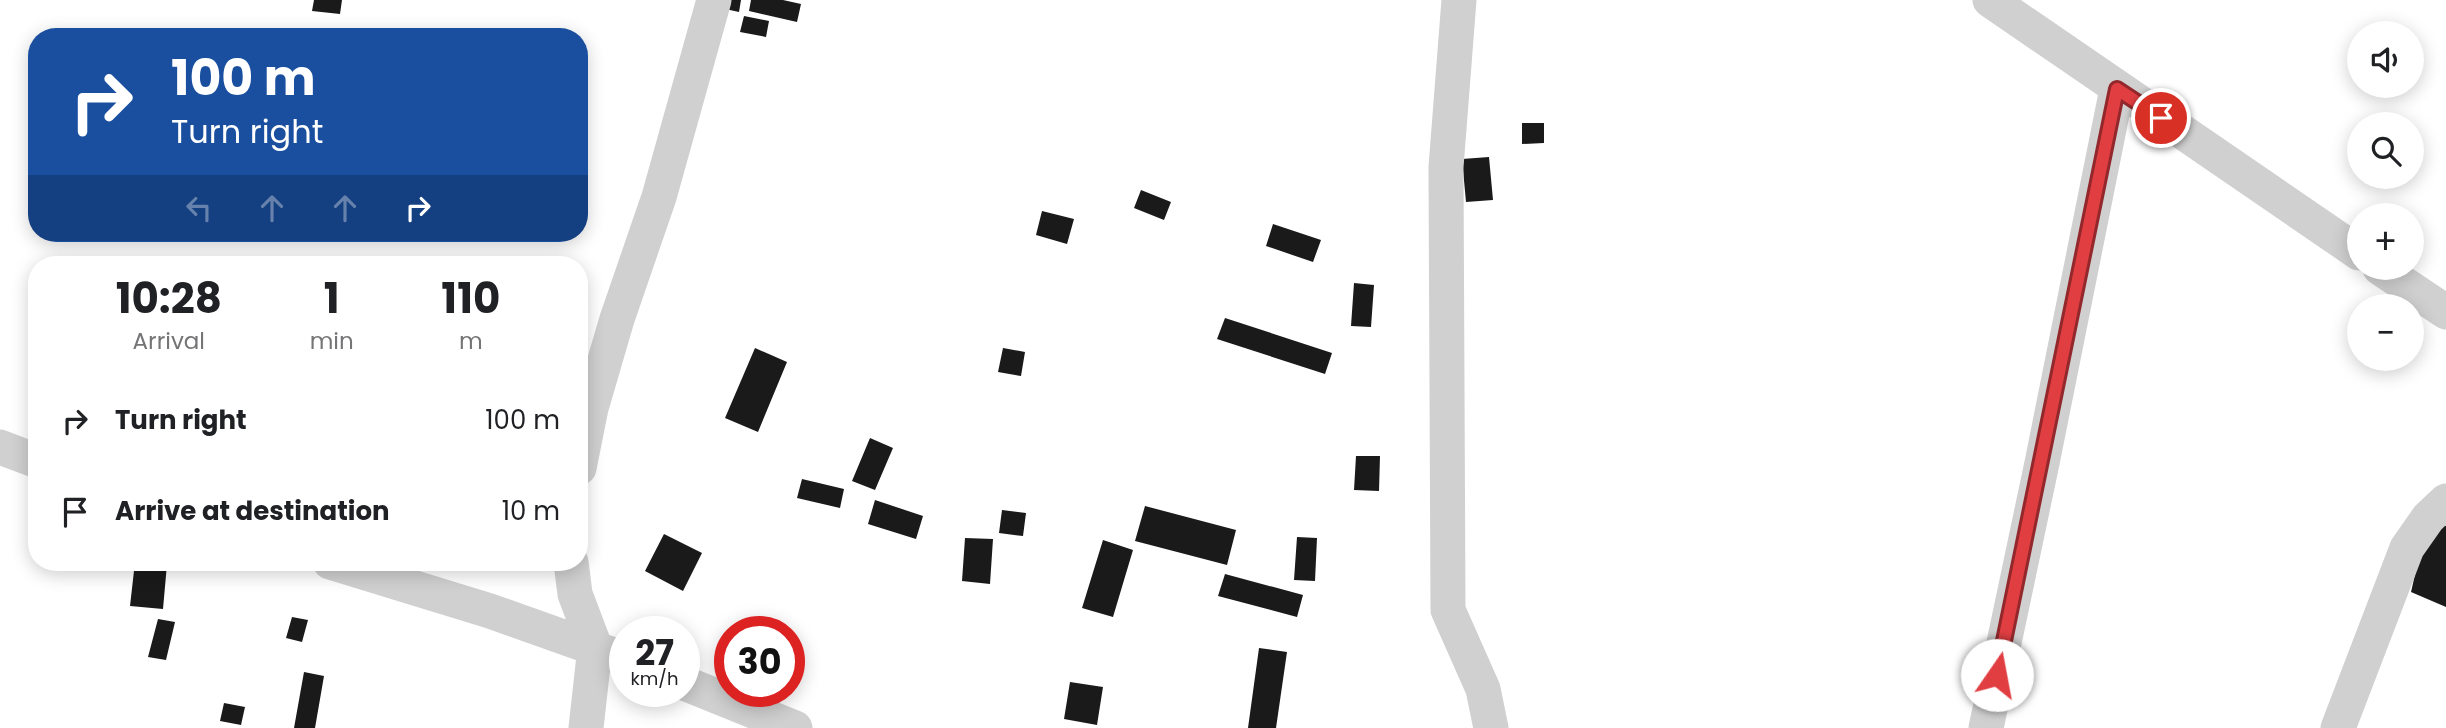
<!DOCTYPE html>
<html lang="en">
<head>
<meta charset="utf-8">
<style>
  :root { --surface:#fff; --page:#f2f2f2; --text:#202124; --muted:#757577 }
  body { margin:0; font-family:Poppins,sans-serif; background:var(--page); color:var(--text); height:100vh; display:flex; flex-direction:column; font-size:26px; white-space:nowrap }
  * { box-sizing:border-box; margin:0 }
  p { font-size:23px; color:var(--muted) }
  .icon { flex:none; width:38px; height:38px; fill:none; stroke:currentColor; stroke-width:2; stroke-linecap:round; stroke-linejoin:round }
  .map { position:relative; flex:1; overflow:hidden }
  .drawer { position:absolute; left:28px; top:256px; width:560px; height:315px; display:flex; flex-direction:column; background:var(--surface); border-radius:28px; box-shadow:0 4px 18px #0003 }
  .drawer>* { flex:none }
  .top-card { position:absolute; left:28px; top:28px; width:560px; height:214px; border-radius:28px; box-shadow:0 4px 18px #0003; background:#1a4fa0; color:#fff; overflow:hidden }
  .fabs { position:absolute; left:2347px; top:21px; display:grid; gap:14px }
  .fabs a { display:grid; place-items:center; width:77px; height:77px; border-radius:50%; background:var(--surface); box-shadow:0 4px 18px #0003; font-size:35px }
  .speed { position:absolute; left:609px; top:616px; display:flex; gap:14px; font-size:35px; font-weight:700; text-align:center }
  .speed>* { display:grid; place-content:center; width:91px; height:91px; border-radius:50%; background:var(--surface); box-shadow:0 4px 18px #0003; line-height:1 }
  .speed small { font-size:18px; font-weight:400 }
  .speed .limit { border:10px solid #d22; background:#fff; color:#111 }
  .pin { position:absolute; display:grid; place-items:center; width:60px; height:60px; color:#fff; margin:-30px; border:4px solid #fff; border-radius:50%; box-shadow:0 2px 7px #0007 }
  .me { position:absolute; width:77px; margin:-38px; rotate:12deg; stroke-linejoin:round; filter:drop-shadow(0 0 5px #0008) }
  .turn { display:flex; align-items:center; gap:24px; height:147px; padding:0 28px; font-size:32px }
  .turn .icon { width:91px; height:91px; stroke-width:2.5 }
  .turn b { display:block; font-size:49px; line-height:60px }
  .lanes { display:flex; align-items:center; height:66px; padding:0 28px; background:#0003; justify-content:center; gap:35px; direction:ltr }
  .lanes .off { opacity:.35 }
  .eta { display:flex; justify-content:space-evenly; align-items:center; height:119px; text-align:center }
  .eta b { font-size:42px; font-weight:700; line-height:49px }
  ul { padding:0; list-style:none }
  li { display:flex; align-items:center; gap:21px; height:91px; padding:0 28px }
  li div { flex:1 }
  li b { display:block; font-size:26px }
  li em { font-style:normal }
  .map>svg:first-child { display:block }
  .building { fill:#1a1a1a }
  .lines { fill:none; stroke-linecap:round; stroke-linejoin:round }
  .street { stroke:#d0d0d0; stroke-width:35 }
  .route-casing { stroke:#92282b; stroke-width:18 }
  .route { stroke:#e13e42; stroke-width:12 }
</style>
</head>
<body>
<div class="map">
<svg width="2446" height="728" viewBox="0 0 2446 728">
  <rect width="100%" height="100%" fill="#fff"/>
  <path class="building" d="M 314,0 L 342,0 L 340,14 L 312,11 Z
    M 718,0 L 741,0 L 739,12 L 716,7 Z
    M 751,0 L 783,0 L 801,4 L 797,22 L 749,11 Z
    M 744,16 L 769,21 L 766,37 L 740,32 Z
    M 1522,123 L 1544,123 L 1544,143 L 1522,144 Z
    M 1489,157 L 1493,200 L 1466,202 L 1462,159 Z
    M 1141,190 L 1171,202 L 1164,220 L 1134,208 Z
    M 1042,211 L 1074,219 L 1067,244 L 1036,235 Z
    M 1273,224 L 1321,240 L 1313,262 L 1266,246 Z
    M 1354,283 L 1374,285 L 1371,327 L 1351,326 Z
    M 1225,318 L 1332,353 L 1325,374 L 1217,339 Z
    M 755,348 L 787,362 L 758,432 L 725,418 Z
    M 1003,348 L 1025,352 L 1021,376 L 998,372 Z
    M 870,438 L 893,448 L 875,490 L 852,481 Z
    M 1356,456 L 1380,456 L 1379,491 L 1354,490 Z
    M 802,479 L 844,489 L 840,508 L 797,498 Z
    M 875,500 L 923,516 L 916,539 L 868,524 Z
    M 1145,506 L 1236,530 L 1227,565 L 1135,541 Z
    M 1002,510 L 1026,513 L 1023,536 L 999,533 Z
    M 2428,518 L 2446,526 L 2446,607 L 2411,592 Z
    M 664,534 L 702,553 L 683,591 L 645,571 Z
    M 1297,537 L 1317,538 L 1315,581 L 1294,580 Z
    M 965,538 L 993,539 L 990,584 L 962,581 Z
    M 1103,540 L 1133,550 L 1113,617 L 1082,608 Z
    M 135,562 L 167,564 L 163,609 L 130,606 Z
    M 1225,574 L 1303,595 L 1297,617 L 1218,596 Z
    M 292,617 L 308,620 L 302,642 L 286,638 Z
    M 158,619 L 175,622 L 166,660 L 148,657 Z
    M 1259,648 L 1287,652 L 1276,728 L 1248,728 Z
    M 304,672 L 324,676 L 315,728 L 294,728 Z
    M 1070,682 L 1103,687 L 1097,725 L 1064,719 Z
    M 224,703 L 245,707 L 241,725 L 220,721 Z"/>
  <g class="lines">
    <path class="street" d="M 1459,0 L 1446,167 L 1448,610 L 1483,689 L 1491,728
      M 1990,0 L 2359,253
      M 2380,268 L 2446,312
      M 0,447 L 37,461
      M 579,468 L 591,408 L 617,319 L 659,197 L 714,0
      M 330,562 L 490,611 L 625,659
      M 571,562 L 575,594 L 595,647 L 586,728
      M 684,683 L 795,728
      M 1986,728 L 2042,463 L 2117,89
      M 2338,728 L 2407,548 L 2428,518 L 2446,501"/>
  </g>
  <g class="lines">
    <defs>
      <path id="route" d="M 1997,675 L 2117,89 L 2161,118"/>
    </defs>
    <use href="#route" class="route-casing"/>
    <use href="#route" class="route"/>
  </g>
</svg>
<div class="fabs">
<a><svg class="icon" aria-label="sound" viewBox="0 0 24 24"><path d="M4 9h4l5-4v14l-5-4H4zM17 9q2 3 0 6"/></svg></a>
<a><svg class="icon" aria-label="search" viewBox="0 0 24 24"><circle cx="10" cy="10" r="6"/><path d="M15 15l6 6"/></svg></a>
<a>+</a>
<a>−</a>
</div>
<div class="speed"><div>27<small>km/h</small></div><div class="limit">30</div></div>
<div class="pin" style="left:2161px;top:118px;background:#d93025"><svg class="icon" aria-label="arrive" viewBox="0 0 24 24"><path d="M6 21V4h12l-3 4 3 4H6"/></svg></div>
<svg class="me" style="left:1997px;top:675px" viewBox="-20 -20 40 40"><circle r="19" fill="#fff"/><path d="M0-13L10 11 0 6-10 11z" fill="#e13e42"/></svg>
<div class="top-card">
<div class="turn"><svg class="icon" aria-label="right" viewBox="0 0 24 24"><path d="M7 20v-9h11M14 6l5 5-5 5"/></svg><div><b>100 m</b>Turn right</div></div>
<div class="lanes"><svg class="icon off" aria-label="left" viewBox="0 0 24 24"><path d="M17 20v-9H6M10 6l-5 5 5 5"/></svg><svg class="icon off" aria-label="ahead" viewBox="0 0 24 24"><path d="M12 20V5M6 11l6-6 6 6"/></svg><svg class="icon off" aria-label="ahead" viewBox="0 0 24 24"><path d="M12 20V5M6 11l6-6 6 6"/></svg><svg class="icon" aria-label="right" viewBox="0 0 24 24"><path d="M7 20v-9h11M14 6l5 5-5 5"/></svg></div>
</div>
<section class="drawer">
<div class="eta">
<div><b>10:28</b><p>Arrival</p></div>
<div><b>1</b><p>min</p></div>
<div><b>110</b><p>m</p></div>
</div>
<ul>
<li><svg class="icon" aria-label="right" viewBox="0 0 24 24"><path d="M7 20v-9h11M14 6l5 5-5 5"/></svg><div><b>Turn right</b></div><em>100 m</em></li>
<li><svg class="icon" aria-label="arrive" viewBox="0 0 24 24"><path d="M6 21V4h12l-3 4 3 4H6"/></svg><div><b>Arrive at destination</b></div><em>10 m</em></li>
</ul>
</section>
</div>
</body>
</html>
